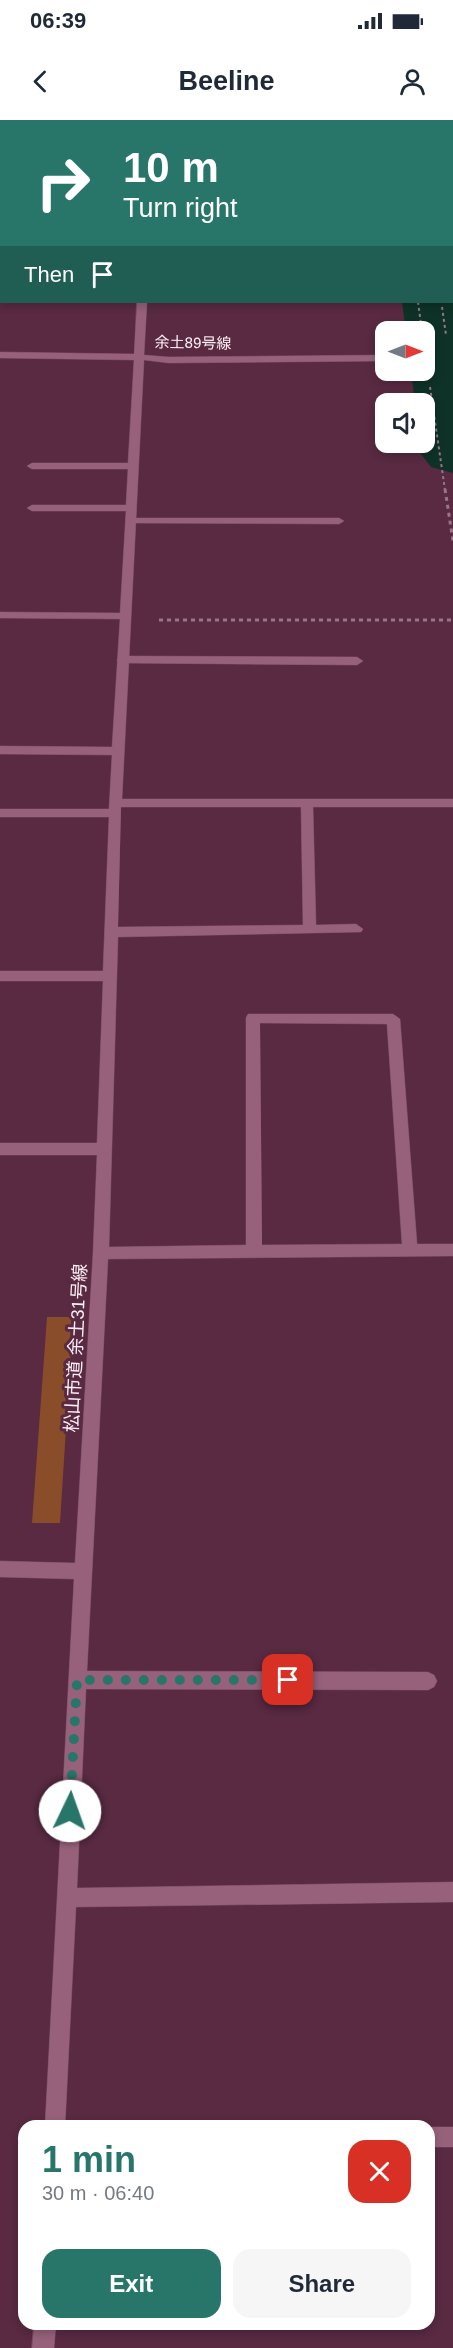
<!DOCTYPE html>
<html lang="en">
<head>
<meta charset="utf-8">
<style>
  :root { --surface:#fff; --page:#f6f6f7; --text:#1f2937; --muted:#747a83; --accent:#28766a }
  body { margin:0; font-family:Helvetica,"Noto Sans JP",sans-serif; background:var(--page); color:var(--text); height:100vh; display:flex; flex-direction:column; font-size:22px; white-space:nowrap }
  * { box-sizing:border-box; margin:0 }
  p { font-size:20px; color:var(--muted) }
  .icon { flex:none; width:33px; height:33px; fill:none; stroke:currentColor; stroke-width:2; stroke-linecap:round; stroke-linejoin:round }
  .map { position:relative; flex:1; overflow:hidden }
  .sheet { position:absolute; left:18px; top:2000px; width:417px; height:210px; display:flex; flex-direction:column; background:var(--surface); border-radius:18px; box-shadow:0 3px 9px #0003 }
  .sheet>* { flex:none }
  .hud { position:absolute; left:0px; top:0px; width:453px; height:183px; box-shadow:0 3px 9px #0003; background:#28766a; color:#fff; overflow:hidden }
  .needle { width:39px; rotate:90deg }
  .buttons { position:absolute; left:375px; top:201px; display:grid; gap:12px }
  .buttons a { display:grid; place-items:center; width:60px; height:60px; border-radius:12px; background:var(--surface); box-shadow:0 3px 9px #0003; font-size:30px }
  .pin { position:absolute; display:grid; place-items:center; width:51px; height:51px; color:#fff; margin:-26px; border-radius:12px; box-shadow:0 3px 9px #0006 }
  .me { position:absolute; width:66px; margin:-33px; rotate:3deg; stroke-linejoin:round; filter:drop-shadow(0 0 4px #0008) }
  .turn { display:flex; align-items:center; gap:21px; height:126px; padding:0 24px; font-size:27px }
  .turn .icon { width:78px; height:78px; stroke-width:2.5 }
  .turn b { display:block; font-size:42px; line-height:51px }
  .then { display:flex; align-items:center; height:57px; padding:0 24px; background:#0003; gap:12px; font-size:22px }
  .round { display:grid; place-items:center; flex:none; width:63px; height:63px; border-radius:18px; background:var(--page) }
  .overview { display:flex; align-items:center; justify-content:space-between; height:102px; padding:0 24px }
  h1 { font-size:36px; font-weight:800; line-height:45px; color:var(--accent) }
  .cta { display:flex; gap:12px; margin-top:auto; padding:12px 24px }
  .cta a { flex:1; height:69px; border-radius:18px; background:var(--accent); color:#fff; font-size:24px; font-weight:800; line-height:69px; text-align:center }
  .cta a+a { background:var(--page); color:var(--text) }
  .status { display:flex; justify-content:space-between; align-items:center; height:42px; padding:0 30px; background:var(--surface); direction:ltr }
  .status svg { height:16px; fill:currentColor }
  header { display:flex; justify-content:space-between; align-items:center; height:78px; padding:0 24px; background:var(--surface); font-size:27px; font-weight:800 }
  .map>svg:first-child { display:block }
  .green { fill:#894d29 }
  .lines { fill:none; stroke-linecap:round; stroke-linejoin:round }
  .river { fill:#0e3227; fill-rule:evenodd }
  .lane-casing { stroke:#734a5f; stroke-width:1 }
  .street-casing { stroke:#734a5f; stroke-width:1 }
  .path-far1 { stroke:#977687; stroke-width:2; stroke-dasharray:3 3; stroke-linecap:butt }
  .path { stroke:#977687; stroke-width:3; stroke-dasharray:4 4; stroke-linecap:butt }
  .lane { fill:#97617b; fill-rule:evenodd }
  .street { fill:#97617b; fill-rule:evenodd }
  .route { stroke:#28766a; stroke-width:10; stroke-dasharray:0 18 }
  .labels { text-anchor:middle; stroke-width:6; stroke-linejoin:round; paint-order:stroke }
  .far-street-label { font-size:15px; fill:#fdf1f6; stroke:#592a42 }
  .street-label { font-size:18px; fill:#fdf1f6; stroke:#592a42 }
</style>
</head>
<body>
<div class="status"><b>06:39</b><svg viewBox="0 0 49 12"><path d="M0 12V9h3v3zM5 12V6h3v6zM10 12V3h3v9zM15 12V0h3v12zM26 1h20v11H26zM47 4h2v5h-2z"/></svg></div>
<header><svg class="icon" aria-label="back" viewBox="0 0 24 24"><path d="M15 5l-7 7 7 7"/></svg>Beeline<svg class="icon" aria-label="person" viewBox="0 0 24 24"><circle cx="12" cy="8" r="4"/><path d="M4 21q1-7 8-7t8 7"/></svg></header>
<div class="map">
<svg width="453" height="2228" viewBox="0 0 453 2228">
  <rect width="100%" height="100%" fill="#592a42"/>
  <path class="green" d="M 47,1197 L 73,1197 L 60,1403 L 32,1403 Z"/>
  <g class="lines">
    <path class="river" d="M 268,0 L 319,0 L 320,2 L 269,2 Z
      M 452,170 L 453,172 L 453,353 L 431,347 L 421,334 L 420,322 L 424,322 L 424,284 L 415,284 L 411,250 L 424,250 L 424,212 L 406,212 L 402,182 L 452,182 Z"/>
    <defs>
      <path id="lane" d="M 131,398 L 339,398 L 344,401 L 339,404 L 127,403 L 127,399 Z
        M 123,536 L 357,537 L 363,541 L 357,545 L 119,543 L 117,540 Z"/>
      <path id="street" d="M 153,0 L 190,0 L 192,2 L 152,2 Z
        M 398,0 L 406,0 L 406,2 L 398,2 Z
        M 0,75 L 2,75 L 2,81 L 0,81 Z
        M 452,153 L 453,154 L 453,163 L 452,162 Z
        M 137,182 L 147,182 L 144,235 L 169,237 L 386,235 L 386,241 L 169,243 L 144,240 L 122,679 L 453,679 L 453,687 L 313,687 L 316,805 L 356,804 L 363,809 L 361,812 L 118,817 L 109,1127 L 246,1125 L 246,898 L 248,894 L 393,894 L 400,899 L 417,1124 L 453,1124 L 453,1136 L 108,1139 L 87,1551 L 428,1552 L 434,1555 L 437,1561 L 434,1567 L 428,1570 L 86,1569 L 77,1768 L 453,1762 L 453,1782 L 76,1787 L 65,2006 L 45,2006 L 74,1459 L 0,1457 L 0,1441 L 75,1443 L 93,1133 L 97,1035 L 0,1035 L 0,1023 L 97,1023 L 103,861 L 0,861 L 0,851 L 103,851 L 109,697 L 0,697 L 0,689 L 109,689 L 112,635 L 0,634 L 0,626 L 112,627 L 120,499 L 0,498 L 0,492 L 120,493 L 126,391 L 32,391 L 27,388 L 32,385 L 126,385 L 128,349 L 32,349 L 27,346 L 32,343 L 128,343 L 134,240 L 0,238 L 0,232 L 134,234 ZM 121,687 L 301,687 L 303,805 L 118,807 ZM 260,903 L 387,904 L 402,1124 L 262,1125 Z
        M 424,235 L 429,236 L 429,240 L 424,241 Z
        M 429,2007 L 453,2007 L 453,2027 L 429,2027 Z
        M 34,2204 L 56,2204 L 54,2228 L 32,2228 Z"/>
    </defs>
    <use href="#lane" class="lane-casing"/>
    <use href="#street" class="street-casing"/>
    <path class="path-far1" d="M 305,0 L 307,2
      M 418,182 L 422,211
      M 442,187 L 446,215
      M 430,267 L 445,370"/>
    <path class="path" d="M 445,369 L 453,421
      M 159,500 L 453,500"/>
    <use href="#lane" class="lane"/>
    <use href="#street" class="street"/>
  </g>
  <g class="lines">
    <path class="route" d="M 70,1691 L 77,1560 L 288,1560"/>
  </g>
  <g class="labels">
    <g class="far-street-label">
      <text transform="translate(193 223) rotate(1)" y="5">余土89号線</text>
    </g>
    <g class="street-label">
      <text transform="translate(76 1228) rotate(-87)" y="6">松山市道 余土31号線</text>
    </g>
  </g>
</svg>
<div class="buttons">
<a><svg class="needle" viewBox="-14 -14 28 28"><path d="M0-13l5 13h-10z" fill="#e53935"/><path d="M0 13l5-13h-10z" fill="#747a83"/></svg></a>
<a><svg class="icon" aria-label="sound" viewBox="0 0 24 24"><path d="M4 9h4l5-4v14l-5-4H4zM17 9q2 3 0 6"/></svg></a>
</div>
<div class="pin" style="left:288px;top:1560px;background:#d93025"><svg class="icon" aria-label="arrive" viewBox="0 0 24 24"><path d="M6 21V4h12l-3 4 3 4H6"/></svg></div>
<svg class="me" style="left:70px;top:1691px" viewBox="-20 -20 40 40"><circle r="19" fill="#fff"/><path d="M0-13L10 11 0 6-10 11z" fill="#28766a"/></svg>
<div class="hud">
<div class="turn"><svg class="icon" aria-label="right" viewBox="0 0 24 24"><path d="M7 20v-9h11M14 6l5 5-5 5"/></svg><div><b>10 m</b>Turn right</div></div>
<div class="then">Then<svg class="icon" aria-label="arrive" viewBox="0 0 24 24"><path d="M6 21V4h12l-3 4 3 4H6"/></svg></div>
</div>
<section class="sheet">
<div class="overview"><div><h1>1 min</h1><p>30 m · 06:40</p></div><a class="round" style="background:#d93025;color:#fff"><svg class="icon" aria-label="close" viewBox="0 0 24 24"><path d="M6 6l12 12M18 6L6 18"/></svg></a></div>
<div class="cta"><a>Exit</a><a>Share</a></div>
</section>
</div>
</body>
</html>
